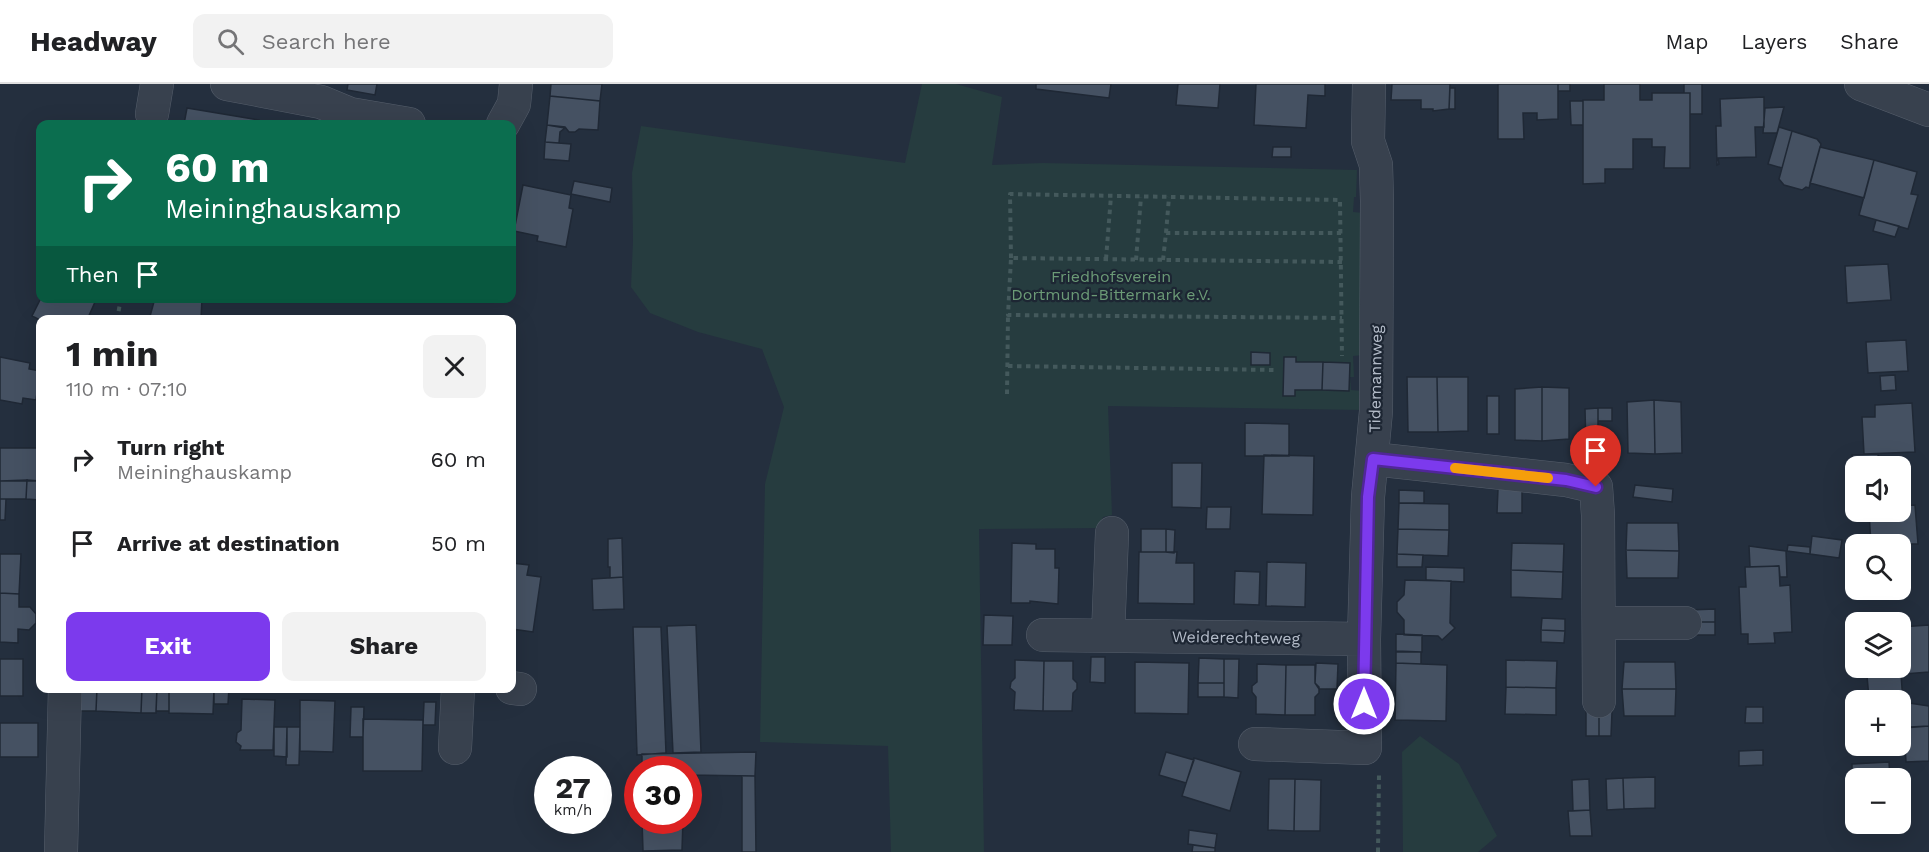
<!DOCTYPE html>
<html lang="en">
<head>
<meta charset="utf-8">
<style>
  :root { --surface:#fff; --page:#f2f2f2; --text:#202124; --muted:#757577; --line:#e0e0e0; --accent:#7c3aed }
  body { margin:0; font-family:"Work Sans",sans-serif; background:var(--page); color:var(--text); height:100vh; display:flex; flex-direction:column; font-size:22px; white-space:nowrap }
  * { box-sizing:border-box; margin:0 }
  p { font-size:20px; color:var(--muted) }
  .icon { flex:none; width:33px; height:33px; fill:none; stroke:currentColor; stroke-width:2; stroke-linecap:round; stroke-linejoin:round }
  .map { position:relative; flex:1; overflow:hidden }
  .panel { position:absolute; left:36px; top:231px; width:480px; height:378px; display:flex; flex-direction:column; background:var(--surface); border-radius:12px; box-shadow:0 6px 24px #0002 }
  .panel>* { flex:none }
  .guide { position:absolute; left:36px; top:36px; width:480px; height:183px; border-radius:12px; box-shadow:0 6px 24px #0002; background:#0b6e4f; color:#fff; overflow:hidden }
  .fabs { position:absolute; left:1845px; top:372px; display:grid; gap:12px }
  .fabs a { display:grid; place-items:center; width:66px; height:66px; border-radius:12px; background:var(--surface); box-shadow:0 6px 24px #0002; font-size:30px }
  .speed { position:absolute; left:534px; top:672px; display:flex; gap:12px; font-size:30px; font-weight:700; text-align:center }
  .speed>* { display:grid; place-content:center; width:78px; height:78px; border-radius:50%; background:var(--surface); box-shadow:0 6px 24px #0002; line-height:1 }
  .speed small { font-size:15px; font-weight:400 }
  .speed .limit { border:9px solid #d22; background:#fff; color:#111 }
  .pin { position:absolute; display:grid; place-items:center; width:51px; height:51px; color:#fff; margin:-62px -26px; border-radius:50% 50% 50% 0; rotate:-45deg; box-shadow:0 0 6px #0007 }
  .pin .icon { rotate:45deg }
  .me { position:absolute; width:66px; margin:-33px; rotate:0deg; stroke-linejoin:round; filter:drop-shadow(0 0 4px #0008) }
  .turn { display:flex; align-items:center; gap:21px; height:126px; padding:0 30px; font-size:27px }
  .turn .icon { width:78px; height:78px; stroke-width:2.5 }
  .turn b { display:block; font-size:42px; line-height:51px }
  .then { display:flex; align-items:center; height:57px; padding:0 30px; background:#0003; gap:12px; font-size:22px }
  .round { display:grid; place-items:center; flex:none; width:63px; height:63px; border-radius:12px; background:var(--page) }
  .head { display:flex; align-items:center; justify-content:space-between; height:102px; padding:0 30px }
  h1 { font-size:36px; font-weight:700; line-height:45px }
  .primary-button { display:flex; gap:12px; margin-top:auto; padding:12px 30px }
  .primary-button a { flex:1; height:69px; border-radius:12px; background:var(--accent); color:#fff; font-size:24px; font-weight:700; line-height:69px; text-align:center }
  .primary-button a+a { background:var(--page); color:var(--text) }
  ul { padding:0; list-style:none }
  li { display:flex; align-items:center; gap:18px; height:84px; padding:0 30px }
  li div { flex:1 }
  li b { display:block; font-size:22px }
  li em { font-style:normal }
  header { display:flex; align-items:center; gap:36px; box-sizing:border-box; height:84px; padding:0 30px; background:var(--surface); border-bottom:2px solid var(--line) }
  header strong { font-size:28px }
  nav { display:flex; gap:33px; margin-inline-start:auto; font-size:21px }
  .search { width:420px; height:54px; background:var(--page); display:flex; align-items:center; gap:15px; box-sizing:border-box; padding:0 21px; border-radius:12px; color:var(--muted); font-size:22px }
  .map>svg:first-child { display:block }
  .green { fill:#263c3f }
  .building { fill:#455162; stroke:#1f2835; stroke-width:1.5 }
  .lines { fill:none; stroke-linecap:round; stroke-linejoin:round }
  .minor-casing { stroke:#565f6c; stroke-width:34 }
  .path { stroke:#44595c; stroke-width:4; stroke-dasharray:4.5 4.5; stroke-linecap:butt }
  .minor { stroke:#38414e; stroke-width:33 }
  .route-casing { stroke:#51269a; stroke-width:15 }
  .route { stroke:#7c3aed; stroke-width:10 }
  .slow { stroke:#f59e0b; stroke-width:10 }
  .labels { text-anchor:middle; stroke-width:4.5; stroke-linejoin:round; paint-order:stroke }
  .park-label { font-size:16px; fill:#6b9a76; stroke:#1d2633 }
  .street-label { font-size:16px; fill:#b4bcc9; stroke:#1d2633 }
</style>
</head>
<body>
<header>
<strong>Headway</strong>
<div class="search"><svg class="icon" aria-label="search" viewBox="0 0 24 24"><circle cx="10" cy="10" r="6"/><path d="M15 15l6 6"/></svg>Search here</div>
<nav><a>Map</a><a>Layers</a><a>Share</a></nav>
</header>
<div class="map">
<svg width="1929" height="768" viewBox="0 0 1929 768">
  <rect width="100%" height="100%" fill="#242f3e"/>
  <path class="green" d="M 922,0 L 956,0 L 1002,13 L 992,81 L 1043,79 L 1357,86 L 1356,113 L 1354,113 L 1353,128 L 1363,129 L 1363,271 L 1353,272 L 1354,293 L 1350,293 L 1351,306 L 1363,307 L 1363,326 L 1108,322 L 1112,431 L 1103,433 L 1099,444 L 979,445 L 984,768 L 891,768 L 888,662 L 760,658 L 765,400 L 784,323 L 762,265 L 698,248 L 650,229 L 631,203 L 633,157 L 632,89 L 641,42 L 905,79 Z
    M 1420,652 L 1459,680 L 1497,752 L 1478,768 L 1403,768 L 1402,668 Z"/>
  <path class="building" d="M 348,0 L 377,0 L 375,11 L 347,6 Z
    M 551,0 L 602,0 L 600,17 L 550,12 Z
    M 1036,0 L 1111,0 L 1109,14 L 1036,5 Z
    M 1178,0 L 1220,0 L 1218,24 L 1176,21 Z
    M 1256,0 L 1325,0 L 1325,12 L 1308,11 L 1306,44 L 1254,41 Z
    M 1392,0 L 1450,0 L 1449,25 L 1433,27 L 1433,25 L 1421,25 L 1421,16 L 1391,16 Z
    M 1498,0 L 1558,0 L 1558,35 L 1537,36 L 1537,29 L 1523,29 L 1524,55 L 1498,55 Z
    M 1558,0 L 1570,0 L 1570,7 L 1558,7 Z
    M 1604,0 L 1640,0 L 1640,16 L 1652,16 L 1652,9 L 1690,9 L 1690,84 L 1664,84 L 1665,63 L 1652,63 L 1652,55 L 1633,55 L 1633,85 L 1605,85 L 1605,99 L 1583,100 L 1583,16 L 1604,16 Z
    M 1684,0 L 1702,0 L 1702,30 L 1690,30 L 1690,9 L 1684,9 Z
    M 1450,4 L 1455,4 L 1455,25 L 1449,25 Z
    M 550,12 L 600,17 L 598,46 L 579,45 L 575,48 L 569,48 L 565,43 L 547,41 Z
    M 1764,13 L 1764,43 L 1755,43 L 1756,73 L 1718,74 L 1719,80 L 1717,81 L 1716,42 L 1721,42 L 1720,15 Z
    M 1570,17 L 1583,17 L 1583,41 L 1571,41 Z
    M 1784,23 L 1777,49 L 1763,49 L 1765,24 Z
    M 187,24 L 259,36 L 258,40 L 184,40 Z
    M 547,41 L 565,44 L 560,48 L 559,59 L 545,58 Z
    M 1779,43 L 1792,47 L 1782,84 L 1768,80 Z
    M 1792,47 L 1817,55 L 1821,60 L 1809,104 L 1806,103 L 1802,106 L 1784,101 L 1779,95 Z
    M 545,58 L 571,60 L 569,77 L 544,75 Z
    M 1273,63 L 1291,63 L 1291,73 L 1272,73 Z
    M 1820,63 L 1874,76 L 1864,114 L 1810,99 Z
    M 1874,76 L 1917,88 L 1911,110 L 1918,111 L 1908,145 L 1859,131 Z
    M 574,97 L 612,104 L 610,118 L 571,110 Z
    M 523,101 L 571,111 L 569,124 L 573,125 L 566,163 L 537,157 L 538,152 L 514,147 Z
    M 1876,136 L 1899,142 L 1895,153 L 1873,147 Z
    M 1888,180 L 1891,216 L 1847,219 L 1845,182 Z
    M 41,214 L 87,214 L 95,218 L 87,236 L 40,236 L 32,232 Z
    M 155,214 L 202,214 L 201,236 L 149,236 Z
    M 1906,256 L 1908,287 L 1868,289 L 1866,258 Z
    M 1251,268 L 1270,269 L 1270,281 L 1251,281 Z
    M 0,273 L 30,279 L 29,285 L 40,287 L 36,316 L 23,314 L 22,320 L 0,316 Z
    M 1284,273 L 1296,273 L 1296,278 L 1323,278 L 1322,306 L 1295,306 L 1295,312 L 1283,312 Z
    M 1323,278 L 1350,279 L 1349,307 L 1322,306 Z
    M 1895,291 L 1896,306 L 1881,307 L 1880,292 Z
    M 1407,293 L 1437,293 L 1438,348 L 1408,348 Z
    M 1437,293 L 1468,293 L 1468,347 L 1438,348 Z
    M 1542,303 L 1542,357 L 1515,356 L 1515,305 Z
    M 1542,303 L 1569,304 L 1569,355 L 1542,357 Z
    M 1487,312 L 1499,312 L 1499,350 L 1487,350 Z
    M 1654,316 L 1655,370 L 1628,369 L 1627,318 Z
    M 1654,316 L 1681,318 L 1682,369 L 1655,370 Z
    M 1912,319 L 1915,368 L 1864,370 L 1862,333 L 1875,333 L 1875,321 Z
    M 1598,324 L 1612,324 L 1612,337 L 1598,337 Z
    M 1598,324 L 1598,362 L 1586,363 L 1585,325 Z
    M 1245,339 L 1289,340 L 1289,372 L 1245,372 Z
    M 0,364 L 40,364 L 40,397 L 0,397 Z
    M 1878,370 L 1879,382 L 1853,384 L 1852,371 Z
    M 1264,371 L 1314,372 L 1313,431 L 1262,430 Z
    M 1172,379 L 1202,379 L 1201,424 L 1172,423 Z
    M 27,396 L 40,397 L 40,416 L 26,415 Z
    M 27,396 L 26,415 L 0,415 L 0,397 Z
    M 1635,401 L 1673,405 L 1672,418 L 1633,413 Z
    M 1498,405 L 1522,406 L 1522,429 L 1497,429 Z
    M 1399,406 L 1424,407 L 1424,419 L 1399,419 Z
    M 0,415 L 6,415 L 5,436 L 0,436 Z
    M 1399,419 L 1449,420 L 1449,446 L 1398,445 Z
    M 1915,421 L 1918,460 L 1871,460 L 1869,428 L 1900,428 L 1900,422 Z
    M 1207,423 L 1231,423 L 1230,445 L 1206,445 Z
    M 1627,439 L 1678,439 L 1679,467 L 1626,466 Z
    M 1141,445 L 1166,445 L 1166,468 L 1141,468 Z
    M 1166,445 L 1175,446 L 1174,469 L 1166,468 Z
    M 1398,445 L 1449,446 L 1448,472 L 1397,470 Z
    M 1812,452 L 1842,456 L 1839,474 L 1810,470 Z
    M 622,454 L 623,493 L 610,494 L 610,483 L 608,483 L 608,455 Z
    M 1012,459 L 1036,460 L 1036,465 L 1055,465 L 1055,484 L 1059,484 L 1058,520 L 1030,517 L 1030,519 L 1011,519 Z
    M 1512,459 L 1564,460 L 1563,488 L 1511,486 Z
    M 1788,461 L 1810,463 L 1810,470 L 1787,467 Z
    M 1749,462 L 1786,467 L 1787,493 L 1780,493 L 1779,482 L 1750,483 Z
    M 1626,466 L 1679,467 L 1678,494 L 1627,494 Z
    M 1139,468 L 1177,468 L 1176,479 L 1194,479 L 1194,520 L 1138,519 Z
    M 0,470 L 21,470 L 19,510 L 0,509 Z
    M 1397,470 L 1423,471 L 1422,483 L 1397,483 Z
    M 1267,478 L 1306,479 L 1305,523 L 1266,522 Z
    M 512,479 L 529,481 L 527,491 L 541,493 L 533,548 L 512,545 Z
    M 1779,482 L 1780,502 L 1790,501 L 1792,548 L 1774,549 L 1775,559 L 1748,560 L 1748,550 L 1741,550 L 1739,503 L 1746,503 L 1745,483 Z
    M 1426,483 L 1464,484 L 1464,498 L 1426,496 Z
    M 1511,486 L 1563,488 L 1562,515 L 1511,513 Z
    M 1235,487 L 1260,488 L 1259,521 L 1234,520 Z
    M 623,493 L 624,525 L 593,526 L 592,495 Z
    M 1405,496 L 1451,497 L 1450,539 L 1455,544 L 1442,556 L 1438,552 L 1404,551 L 1404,536 L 1397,528 L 1397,518 L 1404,511 Z
    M 0,509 L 19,510 L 19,523 L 30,523 L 36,530 L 36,539 L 29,546 L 18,545 L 18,559 L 0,558 Z
    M 1715,525 L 1715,538 L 1689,538 L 1689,526 Z
    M 984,531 L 1013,532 L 1012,561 L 983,561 Z
    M 1542,534 L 1565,535 L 1565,547 L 1541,546 Z
    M 1689,538 L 1715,538 L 1715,551 L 1690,551 Z
    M 696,541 L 701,668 L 673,669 L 667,542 Z
    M 1929,541 L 1929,588 L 1892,591 L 1892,584 L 1900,584 L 1900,543 Z
    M 633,543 L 661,543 L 666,669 L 637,671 Z
    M 1541,546 L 1565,547 L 1564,559 L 1541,558 Z
    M 1396,550 L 1422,551 L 1422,568 L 1396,567 Z
    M 1396,568 L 1421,568 L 1421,580 L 1396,579 Z
    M 1091,573 L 1105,573 L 1105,599 L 1090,598 Z
    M 1199,574 L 1224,575 L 1224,599 L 1198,599 Z
    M 0,575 L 23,575 L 23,612 L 0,612 Z
    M 1224,575 L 1239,575 L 1238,614 L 1224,613 Z
    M 1015,576 L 1044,577 L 1043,627 L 1014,626 L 1015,608 L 1010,604 L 1011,598 L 1015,594 Z
    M 1506,576 L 1557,577 L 1556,604 L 1506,603 Z
    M 1044,577 L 1073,577 L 1073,595 L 1077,599 L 1077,605 L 1073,609 L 1072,627 L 1043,627 Z
    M 1135,578 L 1189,579 L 1188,630 L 1135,629 Z
    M 1624,578 L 1675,578 L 1676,605 L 1622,605 Z
    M 1316,579 L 1338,580 L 1337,605 L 1319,605 L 1315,599 Z
    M 1396,579 L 1447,581 L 1446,637 L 1395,636 Z
    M 1257,580 L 1286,581 L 1285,631 L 1256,630 L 1256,613 L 1252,608 L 1252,602 L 1257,598 Z
    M 1286,581 L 1315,581 L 1315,599 L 1319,603 L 1319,609 L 1315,613 L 1315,631 L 1285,631 Z
    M 1901,590 L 1903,618 L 1900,616 L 1869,614 L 1867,592 Z
    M 1198,599 L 1224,599 L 1224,613 L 1198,613 Z
    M 1506,603 L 1556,604 L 1556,631 L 1505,630 Z
    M 81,604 L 97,604 L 96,627 L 80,627 Z
    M 97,604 L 142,604 L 141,629 L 96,627 Z
    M 142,604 L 157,604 L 156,629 L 141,629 Z
    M 157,604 L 169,604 L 169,627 L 156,627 Z
    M 169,604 L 214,604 L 213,630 L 169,629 Z
    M 214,604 L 229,604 L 228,620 L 214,620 Z
    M 1622,605 L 1676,605 L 1675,632 L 1624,632 Z
    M 242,615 L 275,616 L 273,666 L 240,666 L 241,662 L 236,658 L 237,649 L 241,646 Z
    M 300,616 L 335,617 L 333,668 L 300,667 Z
    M 424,618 L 436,618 L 435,641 L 423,641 Z
    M 1909,619 L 1929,622 L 1929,642 L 1910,643 Z
    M 351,623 L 364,623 L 363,653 L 350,653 Z
    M 1746,623 L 1763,623 L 1763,639 L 1745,639 Z
    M 1586,627 L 1599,628 L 1599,652 L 1586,652 Z
    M 1599,628 L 1612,628 L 1611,652 L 1599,652 Z
    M 363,635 L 423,636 L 422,687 L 363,687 Z
    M 0,639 L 38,639 L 38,673 L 0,673 Z
    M 1929,642 L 1929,677 L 1906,678 L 1904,644 Z
    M 274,643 L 287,643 L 287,673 L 274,672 Z
    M 287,643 L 300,643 L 299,681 L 286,681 Z
    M 1763,666 L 1763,681 L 1739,682 L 1739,667 Z
    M 756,668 L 755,692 L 688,691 L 688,686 L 642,686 L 642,670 Z
    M 1166,668 L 1194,676 L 1186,699 L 1159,691 Z
    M 1194,674 L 1241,688 L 1230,727 L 1182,712 Z
    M 1889,678 L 1890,694 L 1856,694 L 1856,697 L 1852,697 L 1852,680 Z
    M 742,692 L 755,692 L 756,768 L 742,768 Z
    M 1655,693 L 1655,724 L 1624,725 L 1623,694 Z
    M 1623,694 L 1624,725 L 1607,726 L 1606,695 Z
    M 1269,695 L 1295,695 L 1294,747 L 1268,746 Z
    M 1295,695 L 1321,696 L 1320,747 L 1294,747 Z
    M 1589,695 L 1590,726 L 1573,727 L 1572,696 Z
    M 1590,726 L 1592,752 L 1570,752 L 1568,727 Z
    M 642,736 L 683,736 L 682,766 L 643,767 Z
    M 1189,746 L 1217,750 L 1215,764 L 1188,760 Z
    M 1193,761 L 1215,764 L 1215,768 L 1192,768 Z"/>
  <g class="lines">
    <defs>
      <path id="minor" d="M 227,0 L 321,18 L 350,30 L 409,40
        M 1861,0 L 1929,26
        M 152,30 L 157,0
        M 503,40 L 514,20 L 516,0
        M 1373,375 L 1566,396 L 1596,403 L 1598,431 L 1599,617
        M 1599,539 L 1685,539
        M 1043,551 L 1364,555
        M 1108,552 L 1112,449
        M 512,604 L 520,605
        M 1255,660 L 1365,664 L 1364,555 L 1368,413 L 1376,327 L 1377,117 L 1376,81 L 1368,57 L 1369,0
        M 455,664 L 458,604
        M 61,768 L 65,604"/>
    </defs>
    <use href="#minor" class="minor-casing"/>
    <path class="path" d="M 1166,149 L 1169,113
      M 1011,174 L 1010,110 L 1340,116 L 1342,272
      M 1106,175 L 1111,112
      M 1136,176 L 1141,113
      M 1163,176 L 1166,149 L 1341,149
      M 1342,178 L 1011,174 L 1008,231 L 1342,234
      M 117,236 L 121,214
      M 1008,282 L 1276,286
      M 1007,310 L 1008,231
      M 1378,768 L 1379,691"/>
    <use href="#minor" class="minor"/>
  </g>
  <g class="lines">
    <defs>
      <path id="route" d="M 1364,620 L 1368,413 L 1373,375 L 1566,396 L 1596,403"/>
    </defs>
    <use href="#route" class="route-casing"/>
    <use href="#route" class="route"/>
    <path class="slow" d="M 1455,384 L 1548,394"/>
  </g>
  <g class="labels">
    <g class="park-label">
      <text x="1111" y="198">Friedhofsverein<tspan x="1111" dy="18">Dortmund-Bittermark e.V.</tspan></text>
    </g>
    <g class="street-label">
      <text transform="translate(1375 295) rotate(-89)" y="6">Tidemannweg</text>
      <text transform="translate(1236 553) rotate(1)" y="6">Weiderechteweg</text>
    </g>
  </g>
</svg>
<div class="fabs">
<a><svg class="icon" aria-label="sound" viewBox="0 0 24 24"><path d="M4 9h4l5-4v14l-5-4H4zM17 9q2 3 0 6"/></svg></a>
<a><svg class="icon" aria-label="search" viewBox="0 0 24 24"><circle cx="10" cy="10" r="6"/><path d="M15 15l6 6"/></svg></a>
<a><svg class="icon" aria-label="layers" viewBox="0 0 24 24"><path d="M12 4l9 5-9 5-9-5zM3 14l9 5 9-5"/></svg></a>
<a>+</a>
<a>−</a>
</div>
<div class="speed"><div>27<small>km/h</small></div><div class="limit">30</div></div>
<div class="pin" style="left:1596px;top:403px;background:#d93025"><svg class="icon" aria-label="arrive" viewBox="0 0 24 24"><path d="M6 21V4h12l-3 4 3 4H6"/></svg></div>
<svg class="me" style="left:1364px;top:620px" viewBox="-20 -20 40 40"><circle r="17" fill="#7c3aed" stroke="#fff" stroke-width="3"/><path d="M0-11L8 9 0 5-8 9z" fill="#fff"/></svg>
<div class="guide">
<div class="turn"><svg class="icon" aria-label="right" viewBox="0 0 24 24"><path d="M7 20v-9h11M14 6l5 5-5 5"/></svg><div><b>60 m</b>Meininghauskamp</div></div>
<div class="then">Then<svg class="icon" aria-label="arrive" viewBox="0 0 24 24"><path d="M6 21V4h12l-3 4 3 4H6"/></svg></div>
</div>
<section class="panel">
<div class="head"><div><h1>1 min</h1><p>110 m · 07:10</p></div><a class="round"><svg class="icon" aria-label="close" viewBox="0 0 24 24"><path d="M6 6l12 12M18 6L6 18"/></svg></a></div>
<ul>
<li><svg class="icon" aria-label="right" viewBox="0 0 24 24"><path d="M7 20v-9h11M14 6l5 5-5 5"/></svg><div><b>Turn right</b><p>Meininghauskamp</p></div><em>60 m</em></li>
<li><svg class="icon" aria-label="arrive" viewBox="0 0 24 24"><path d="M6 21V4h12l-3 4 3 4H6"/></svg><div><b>Arrive at destination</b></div><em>50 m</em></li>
</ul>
<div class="primary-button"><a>Exit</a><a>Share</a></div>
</section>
</div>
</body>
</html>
